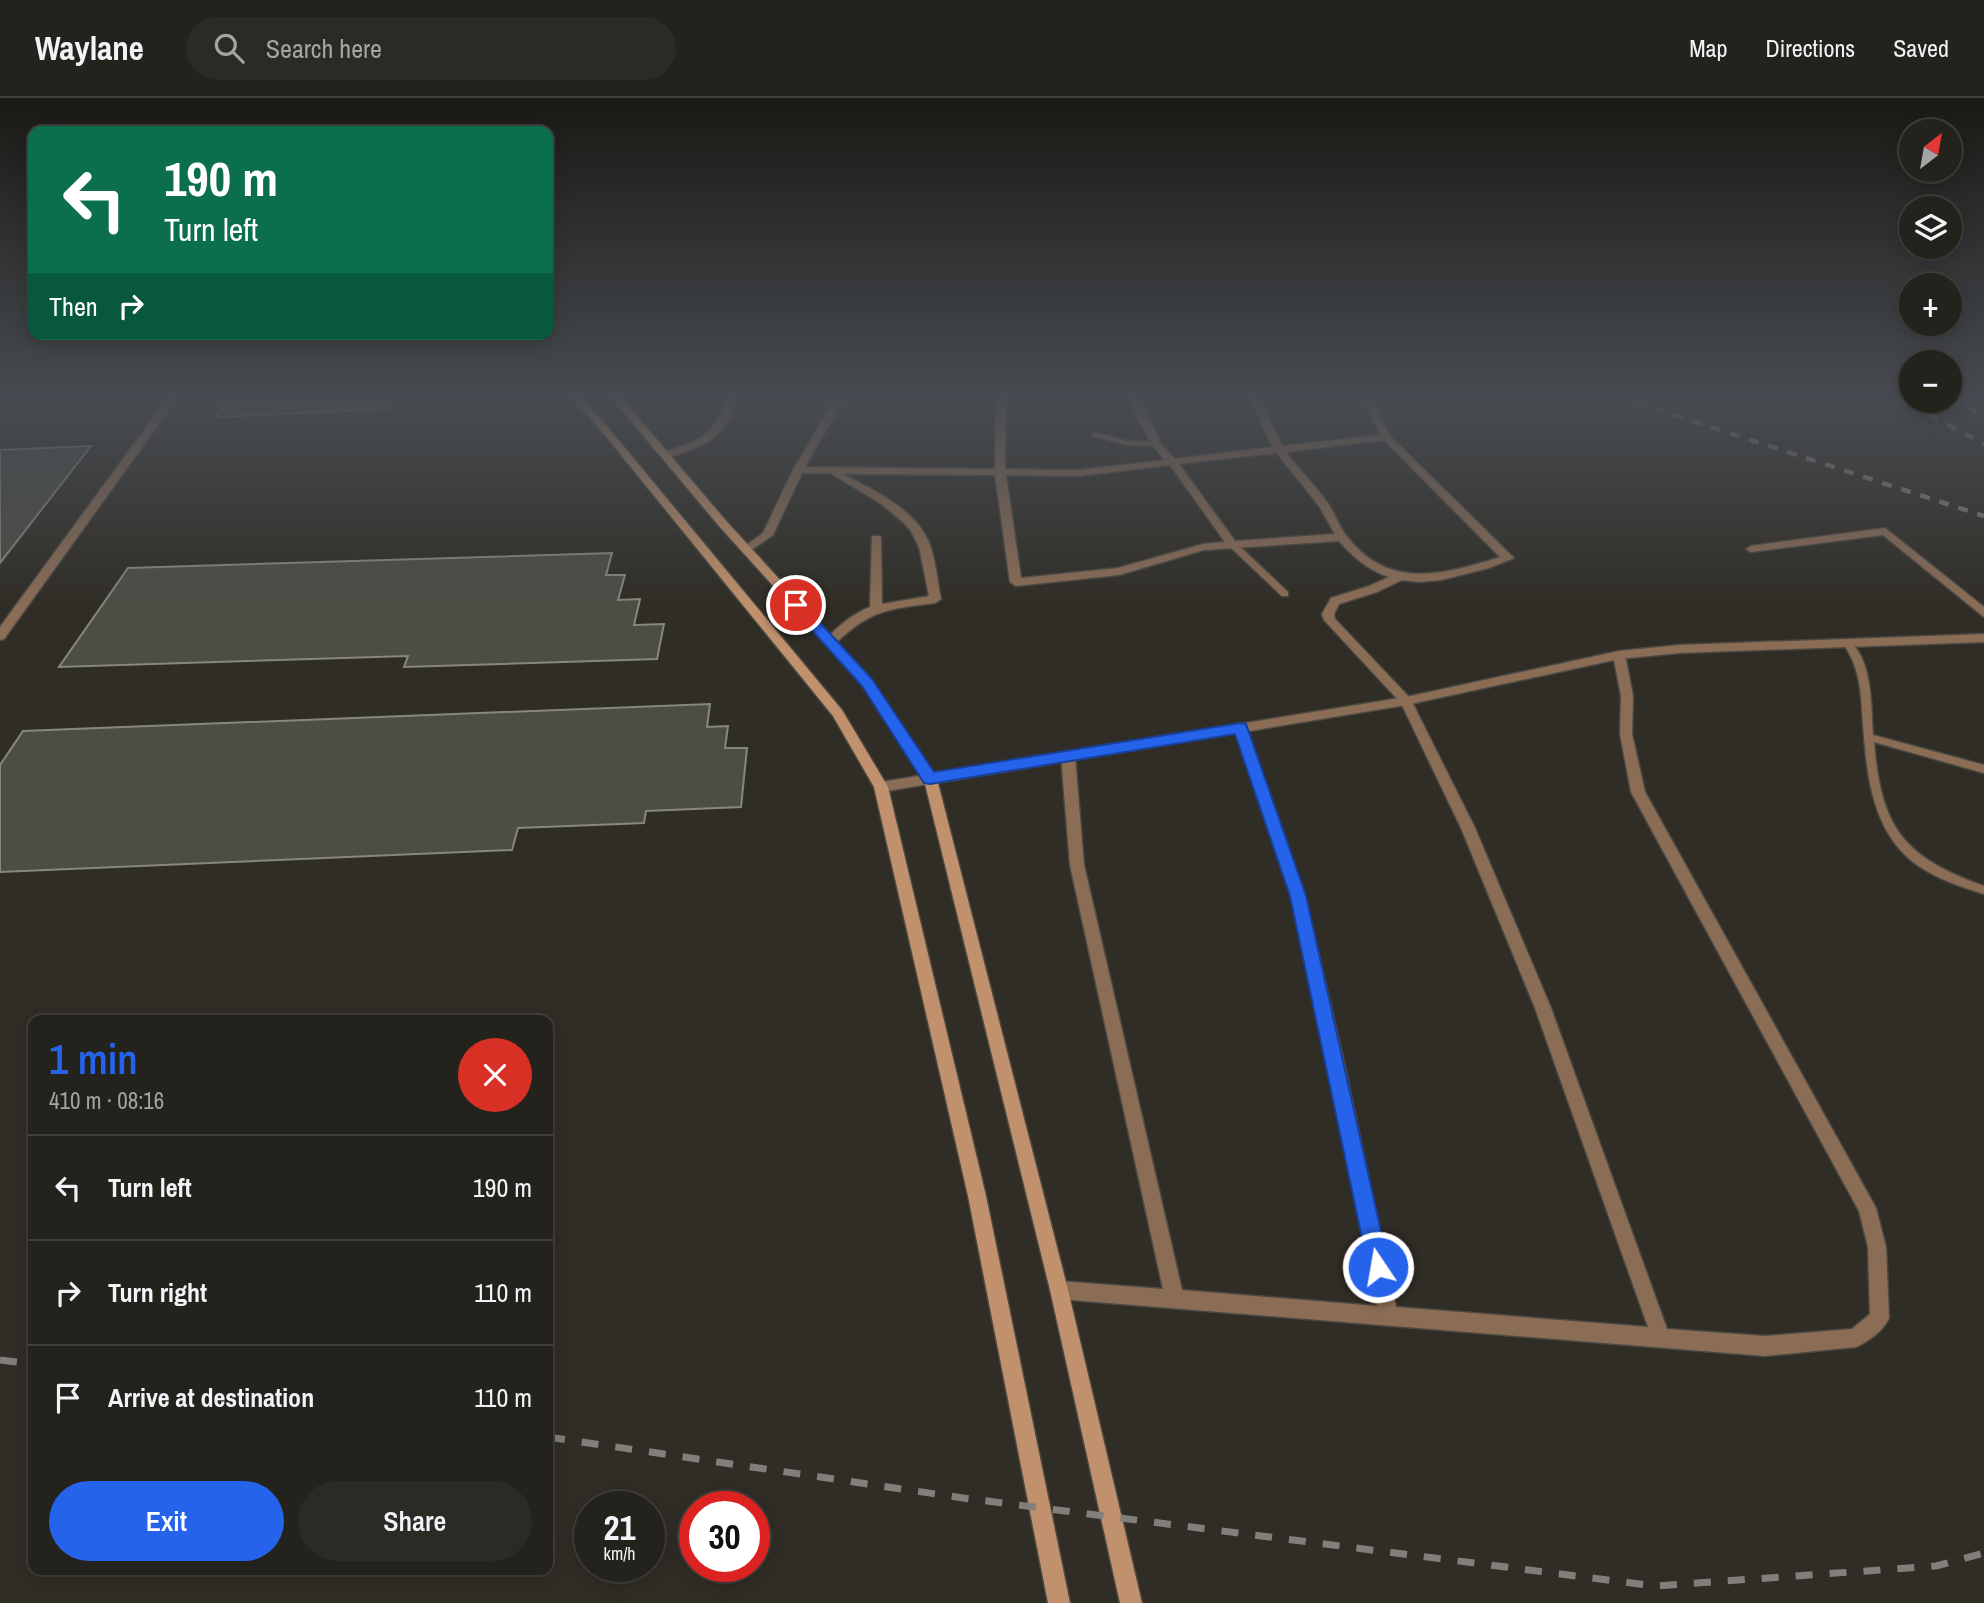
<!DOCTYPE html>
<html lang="en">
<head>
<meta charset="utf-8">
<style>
  :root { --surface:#24221c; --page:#2c2a25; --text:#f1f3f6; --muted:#a3a4a3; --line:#413f3b; --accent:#2563eb }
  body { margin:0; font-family:"Archivo Narrow",sans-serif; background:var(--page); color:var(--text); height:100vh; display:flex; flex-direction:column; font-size:26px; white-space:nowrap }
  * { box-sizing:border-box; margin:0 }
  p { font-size:23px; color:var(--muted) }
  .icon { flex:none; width:38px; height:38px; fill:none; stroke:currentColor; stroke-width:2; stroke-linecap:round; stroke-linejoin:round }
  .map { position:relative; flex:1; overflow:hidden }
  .details { position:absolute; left:28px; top:917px; width:525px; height:560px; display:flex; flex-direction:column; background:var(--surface); border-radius:14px; box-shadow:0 4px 18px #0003,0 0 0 2px var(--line) }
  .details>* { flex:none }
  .banner { position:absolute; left:28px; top:28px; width:525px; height:214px; border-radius:14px; box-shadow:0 4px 18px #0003,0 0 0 2px var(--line); background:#0b6e4f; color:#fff; overflow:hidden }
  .needle { width:46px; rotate:31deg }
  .tools { position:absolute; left:1899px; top:21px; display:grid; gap:14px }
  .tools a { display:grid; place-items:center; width:63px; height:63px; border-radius:50%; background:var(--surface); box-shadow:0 4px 18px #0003,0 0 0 2px var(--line); font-size:35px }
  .speed { position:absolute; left:574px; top:1393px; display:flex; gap:14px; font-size:35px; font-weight:700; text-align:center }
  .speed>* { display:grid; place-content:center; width:91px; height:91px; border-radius:50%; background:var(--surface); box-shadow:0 4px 18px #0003,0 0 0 2px var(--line); line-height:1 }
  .speed small { font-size:18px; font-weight:400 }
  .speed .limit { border:10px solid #d22; background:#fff; color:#111 }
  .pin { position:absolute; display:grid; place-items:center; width:60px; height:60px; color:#fff; margin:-30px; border:4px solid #fff; border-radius:50%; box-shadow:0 2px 7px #0007 }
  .me { position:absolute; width:77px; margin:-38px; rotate:348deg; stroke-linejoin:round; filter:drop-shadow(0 0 5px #0008) }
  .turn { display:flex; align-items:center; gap:24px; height:147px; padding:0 21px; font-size:32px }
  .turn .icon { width:91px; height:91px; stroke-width:2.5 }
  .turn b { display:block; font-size:49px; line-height:60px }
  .then { display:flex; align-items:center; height:66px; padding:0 21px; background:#0003; gap:14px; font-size:26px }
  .round { display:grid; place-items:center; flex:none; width:74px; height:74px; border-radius:37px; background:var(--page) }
  .head { display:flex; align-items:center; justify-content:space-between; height:119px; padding:0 21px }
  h1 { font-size:42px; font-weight:600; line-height:52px; color:var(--accent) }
  .primary-button { display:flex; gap:14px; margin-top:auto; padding:14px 21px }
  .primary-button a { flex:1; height:80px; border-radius:42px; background:var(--accent); color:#fff; font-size:28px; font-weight:600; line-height:80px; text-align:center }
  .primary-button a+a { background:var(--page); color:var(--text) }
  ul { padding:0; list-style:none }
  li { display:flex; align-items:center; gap:21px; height:105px; padding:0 21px; border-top:2px solid var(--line) }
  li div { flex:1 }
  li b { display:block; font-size:26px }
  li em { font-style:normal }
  header { display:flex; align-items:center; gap:42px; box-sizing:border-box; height:98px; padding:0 35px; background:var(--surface); border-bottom:2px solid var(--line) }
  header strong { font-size:33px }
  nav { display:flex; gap:38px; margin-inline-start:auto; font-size:24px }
  .search { width:490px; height:63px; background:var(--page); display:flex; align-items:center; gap:18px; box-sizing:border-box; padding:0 24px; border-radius:38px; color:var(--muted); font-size:26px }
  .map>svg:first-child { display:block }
  .building { fill:#4c4d45; stroke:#86887f; stroke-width:2 }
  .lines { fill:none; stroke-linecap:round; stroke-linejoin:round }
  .service-casing { stroke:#4b4842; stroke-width:3 }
  .minor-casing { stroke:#4b4842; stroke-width:3 }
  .tertiary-casing { stroke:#4b4842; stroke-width:3 }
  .secondary-casing { stroke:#4b4842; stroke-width:3 }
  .service { fill:#8b6d56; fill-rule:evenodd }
  .minor { fill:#8b6d56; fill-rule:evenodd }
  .tertiary { fill:#8b6d56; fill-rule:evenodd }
  .secondary { fill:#c0916c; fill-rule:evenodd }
  .rail-far1 { stroke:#827f7a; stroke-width:4.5; stroke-dasharray:10 10; stroke-linecap:butt }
  .rail { stroke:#827f7a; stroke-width:7; stroke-dasharray:17 17; stroke-linecap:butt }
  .route { fill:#2563eb; stroke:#184099; stroke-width:2 }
</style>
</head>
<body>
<header>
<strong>Waylane</strong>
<div class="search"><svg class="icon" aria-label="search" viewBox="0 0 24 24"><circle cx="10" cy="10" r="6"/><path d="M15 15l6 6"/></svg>Search here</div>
<nav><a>Map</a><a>Directions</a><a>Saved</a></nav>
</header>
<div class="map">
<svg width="1984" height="1505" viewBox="0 0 1984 1505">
  <rect width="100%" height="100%" fill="#302d26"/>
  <path class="building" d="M 230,298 L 387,298 L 388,311 L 216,319 Z
    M 91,348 L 0,465 L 0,352 Z
    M 612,455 L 606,477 L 625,477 L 618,502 L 640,501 L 634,527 L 664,526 L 657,561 L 404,569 L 408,558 L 59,569 L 128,470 Z
    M 710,606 L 707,629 L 728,628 L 725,650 L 747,650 L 741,709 L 646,713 L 644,725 L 518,730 L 512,752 L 0,774 L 0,667 L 23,633 Z"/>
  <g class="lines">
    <defs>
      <path id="service" d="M 1093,334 L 1127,343 L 1155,344 L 1159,346 L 1155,348 L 1127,347 L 1093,338 Z
        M 1231,442 L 1234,443 L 1288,494 L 1288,498 L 1282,498 L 1228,447 L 1228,443 Z
        M 1847,542 C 1873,558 1871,610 1873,637 L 1984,667 L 1984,675 L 1874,644 C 1881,730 1903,759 1984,788 L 1984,796 C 1962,789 1940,782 1920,769 C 1872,737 1867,678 1863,626 C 1861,595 1861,572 1843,545 Z"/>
      <path id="minor" d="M 169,298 L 179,298 L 4,541 L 0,542 L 0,529 Z
        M 729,298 L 739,298 C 727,327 719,343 688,353 C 680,356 670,360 661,359 L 661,355 C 703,342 712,339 729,298 Z
        M 836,298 L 846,298 L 805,369 L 995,371 L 996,298 L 1006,298 L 1005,371 L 1079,372 L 1165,362 C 1147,344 1139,320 1127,298 L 1137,298 L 1153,327 L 1160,345 L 1175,361 L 1273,349 L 1248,298 L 1258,298 L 1282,348 L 1380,337 L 1365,304 L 1373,302 L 1390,338 L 1514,460 L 1489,470 L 1441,482 L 1419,484 L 1402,482 L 1377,494 L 1339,506 L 1334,516 L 1335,521 L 1410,600 L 1475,730 L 1551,910 L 1667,1231 L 1765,1238 L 1852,1231 L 1870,1216 L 1868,1149 L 1859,1113 L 1631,694 L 1620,636 L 1621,598 L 1613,557 L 1619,553 L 1625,557 L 1633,598 L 1632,636 L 1645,694 L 1876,1110 L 1886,1149 L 1889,1220 C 1884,1232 1868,1244 1856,1249 L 1765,1258 L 1059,1201 L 1052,1199 L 1050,1192 L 1052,1185 L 1059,1183 L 1163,1191 L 1070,767 L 1061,658 L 1068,653 L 1075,658 L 1084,767 L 1182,1192 L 1377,1208 L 1329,969 L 1291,798 L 1234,630 L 1240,625 L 1246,630 L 1305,798 L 1345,969 L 1396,1209 L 1648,1229 L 1535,910 L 1461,730 L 1401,605 L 1324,522 L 1322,516 L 1331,500 L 1369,488 L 1389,479 C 1368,472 1354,460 1339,443 L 1204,452 L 1119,477 L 1016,488 L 1010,484 L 995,377 L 843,376 C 873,392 912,409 928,442 C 936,460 937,482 941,501 L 935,505 C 888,511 869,512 834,547 L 826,547 L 826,541 C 839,528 852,516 870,509 L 872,438 L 880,438 L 881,440 L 882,506 L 929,498 L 919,449 L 911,433 L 903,424 L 880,405 L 830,375 L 802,375 L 773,437 L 750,453 L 746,454 L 741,451 L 763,435 L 793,372 ZM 1384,342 L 1500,459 C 1443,477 1387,493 1345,436 C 1338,426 1334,414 1327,404 C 1314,386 1298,371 1286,354 ZM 1277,355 L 1319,408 L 1335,436 L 1235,443 L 1179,366 ZM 1170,367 L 1225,444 L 1203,446 L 1118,470 L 1021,480 L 1006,377 L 1079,378 Z
        M 1885,430 L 1984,509 L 1984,519 L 1883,437 L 1751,454 L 1746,451 L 1751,448 Z"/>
      <path id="tertiary" d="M 1984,536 L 1984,544 L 1679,555 L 1619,561 L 1406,607 L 881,694 L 874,689 L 881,684 L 1406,599 L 1619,553 L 1679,547 Z"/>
      <path id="secondary" d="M 569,298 L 579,298 L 601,321 L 842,612 L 888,689 L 986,1098 L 1070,1505 L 1048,1505 L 968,1098 L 874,689 L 833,618 L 595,325 Z
        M 610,298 L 620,298 L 727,424 L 871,581 L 937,681 L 1068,1192 L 1142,1505 L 1120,1505 L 1050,1192 L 924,682 L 863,587 L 719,428 Z"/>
    </defs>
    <use href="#service" class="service-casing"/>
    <use href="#minor" class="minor-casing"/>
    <use href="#tertiary" class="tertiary-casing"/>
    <use href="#secondary" class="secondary-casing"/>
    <use href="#service" class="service"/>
    <use href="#minor" class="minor"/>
    <use href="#tertiary" class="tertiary"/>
    <use href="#secondary" class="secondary"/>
    <path class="rail-far1" d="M 1616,298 L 1984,418
      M 1894,298 L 1984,346
      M 1950,302 L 1984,317"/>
    <path class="rail" d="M 0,1262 L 33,1266
      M 548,1339 L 963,1400 L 1655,1488 L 1936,1468 L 1984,1455"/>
  </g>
  <linearGradient id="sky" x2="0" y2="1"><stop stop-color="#1a1915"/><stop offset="0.59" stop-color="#484c52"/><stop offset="1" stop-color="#484c52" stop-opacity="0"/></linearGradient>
  <rect width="1984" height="509" fill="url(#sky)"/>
  <path class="route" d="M 796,503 L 801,504 L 872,581 L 934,674 L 1240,625 L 1246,626 L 1306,798 L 1389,1169 L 1386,1176 L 1378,1179 L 1371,1176 L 1368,1169 L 1290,798 L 1235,636 L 930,686 L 924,685 L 862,588 L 792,510 L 792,504 Z"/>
</svg>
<div class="tools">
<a><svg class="needle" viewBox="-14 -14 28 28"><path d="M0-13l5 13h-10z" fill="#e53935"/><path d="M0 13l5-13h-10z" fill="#a3a4a3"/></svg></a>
<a><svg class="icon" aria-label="layers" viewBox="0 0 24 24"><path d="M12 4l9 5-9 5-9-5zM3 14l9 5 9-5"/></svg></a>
<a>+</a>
<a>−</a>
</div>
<div class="speed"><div>21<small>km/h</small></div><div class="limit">30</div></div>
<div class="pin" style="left:796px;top:507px;background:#d93025"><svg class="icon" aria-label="arrive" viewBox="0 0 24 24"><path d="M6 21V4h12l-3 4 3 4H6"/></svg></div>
<svg class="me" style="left:1378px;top:1169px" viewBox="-20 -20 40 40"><circle r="17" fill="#2563eb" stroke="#fff" stroke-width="3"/><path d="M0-11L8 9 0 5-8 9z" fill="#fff"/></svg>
<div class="banner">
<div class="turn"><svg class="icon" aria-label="left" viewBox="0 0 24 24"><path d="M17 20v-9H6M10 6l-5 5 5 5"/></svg><div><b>190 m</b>Turn left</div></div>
<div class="then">Then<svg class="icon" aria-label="right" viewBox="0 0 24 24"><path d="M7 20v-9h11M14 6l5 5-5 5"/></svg></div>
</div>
<section class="details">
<div class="head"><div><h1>1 min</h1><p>410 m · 08:16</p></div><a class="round" style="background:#d93025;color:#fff"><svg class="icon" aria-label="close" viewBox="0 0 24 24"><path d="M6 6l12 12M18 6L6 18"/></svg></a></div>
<ul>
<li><svg class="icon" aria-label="left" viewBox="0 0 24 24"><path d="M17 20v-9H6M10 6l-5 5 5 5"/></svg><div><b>Turn left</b></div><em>190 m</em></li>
<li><svg class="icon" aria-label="right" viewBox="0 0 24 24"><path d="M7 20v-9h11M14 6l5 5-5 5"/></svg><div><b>Turn right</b></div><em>110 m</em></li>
<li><svg class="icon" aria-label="arrive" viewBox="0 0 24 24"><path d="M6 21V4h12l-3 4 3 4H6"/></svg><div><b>Arrive at destination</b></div><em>110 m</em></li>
</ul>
<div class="primary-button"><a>Exit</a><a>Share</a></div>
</section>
</div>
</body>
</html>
